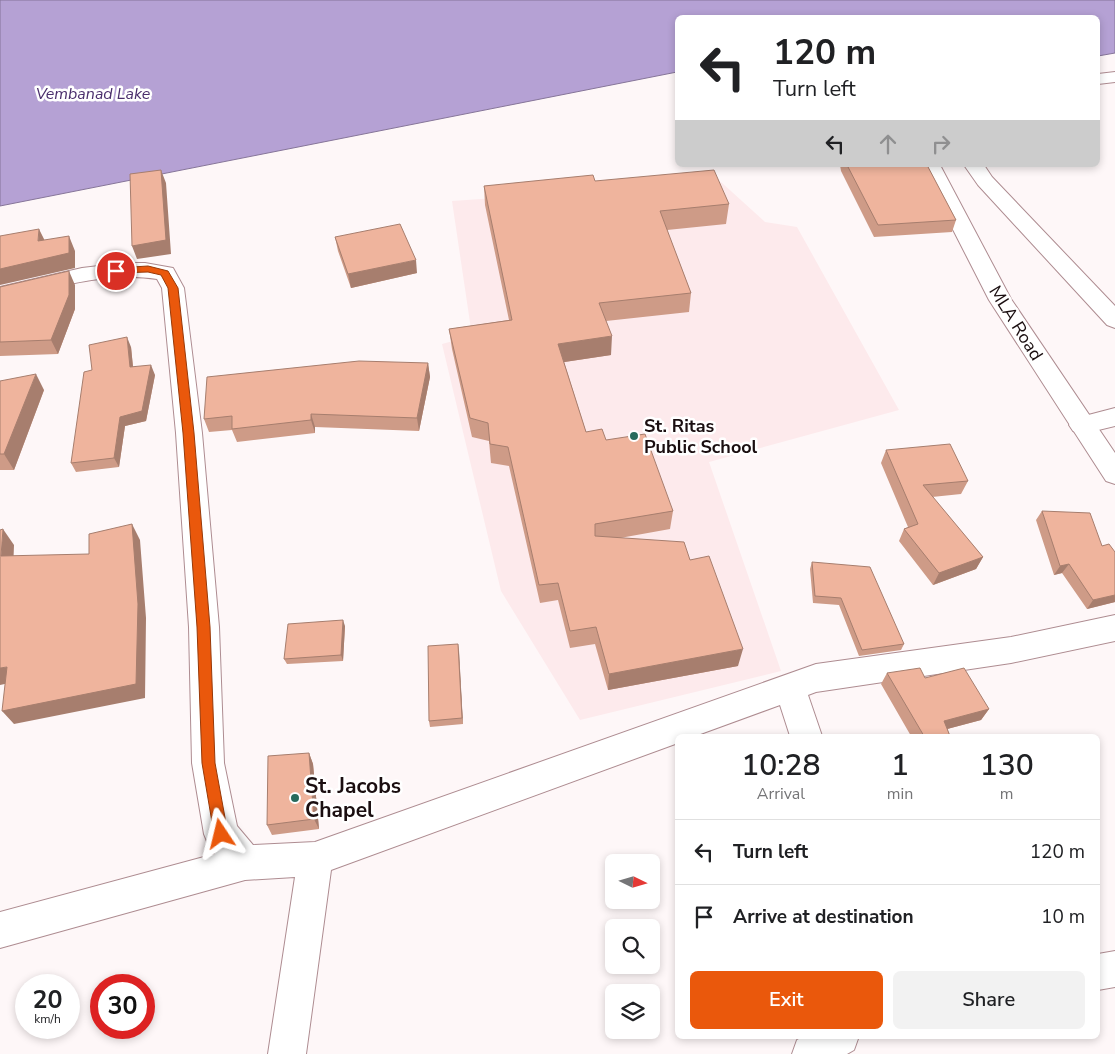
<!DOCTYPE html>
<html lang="en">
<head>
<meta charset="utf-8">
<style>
  :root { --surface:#fff; --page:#f2f2f2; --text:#202124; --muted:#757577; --line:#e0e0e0; --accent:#ea580c }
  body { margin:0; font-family:"Nunito Sans",sans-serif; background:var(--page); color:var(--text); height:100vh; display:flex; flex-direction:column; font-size:19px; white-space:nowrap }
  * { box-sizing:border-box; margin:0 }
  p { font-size:16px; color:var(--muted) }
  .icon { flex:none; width:28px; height:28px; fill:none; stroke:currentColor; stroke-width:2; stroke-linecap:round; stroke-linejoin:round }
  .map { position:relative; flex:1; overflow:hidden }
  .drawer { position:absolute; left:675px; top:734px; width:425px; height:305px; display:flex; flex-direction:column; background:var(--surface); border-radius:8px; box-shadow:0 2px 8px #0003 }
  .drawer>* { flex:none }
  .guide { position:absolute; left:675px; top:15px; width:425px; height:152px; border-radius:8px; box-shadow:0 2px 8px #0003; background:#fff; color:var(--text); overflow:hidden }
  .needle { width:32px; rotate:95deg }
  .controls { position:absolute; left:605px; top:854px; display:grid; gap:10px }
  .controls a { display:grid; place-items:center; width:55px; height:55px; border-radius:8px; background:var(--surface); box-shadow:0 2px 8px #0003; font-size:25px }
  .speed { position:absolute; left:15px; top:974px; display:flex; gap:10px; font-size:25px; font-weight:700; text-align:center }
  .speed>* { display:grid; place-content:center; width:65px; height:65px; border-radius:50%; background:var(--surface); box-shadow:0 2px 8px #0003; line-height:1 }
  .speed small { font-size:12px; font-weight:400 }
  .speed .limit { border:8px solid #d22; background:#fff; color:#111 }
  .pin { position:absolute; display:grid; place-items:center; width:42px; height:42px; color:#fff; margin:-21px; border:2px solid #fff; border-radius:50%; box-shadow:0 1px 5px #0007 }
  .me { position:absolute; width:55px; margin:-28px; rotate:350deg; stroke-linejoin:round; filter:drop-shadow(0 0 4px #0008) }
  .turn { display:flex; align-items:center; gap:18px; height:105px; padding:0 15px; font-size:22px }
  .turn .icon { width:65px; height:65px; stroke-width:2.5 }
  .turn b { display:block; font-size:35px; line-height:42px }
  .lanes { display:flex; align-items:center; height:48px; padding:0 15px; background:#0003; justify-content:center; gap:25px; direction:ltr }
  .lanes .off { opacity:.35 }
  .eta { display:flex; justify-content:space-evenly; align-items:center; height:85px; text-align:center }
  .eta b { font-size:30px; font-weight:600; line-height:35px }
  .action { display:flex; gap:10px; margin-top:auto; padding:10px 15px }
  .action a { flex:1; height:58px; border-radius:8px; background:var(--accent); color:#fff; font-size:20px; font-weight:600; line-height:58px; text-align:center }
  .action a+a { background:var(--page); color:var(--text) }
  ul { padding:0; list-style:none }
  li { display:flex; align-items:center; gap:15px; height:65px; padding:0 15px; border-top:1px solid var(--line) }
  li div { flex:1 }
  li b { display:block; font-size:19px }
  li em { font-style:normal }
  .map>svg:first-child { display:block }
  .built { fill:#fdeaec }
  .water { fill:#b5a1d4; stroke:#867599 }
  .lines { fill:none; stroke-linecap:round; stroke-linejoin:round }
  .street-casing { stroke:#ae8c91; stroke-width:2 }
  .secondary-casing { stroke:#ae8c91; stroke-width:2 }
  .street { fill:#fff; fill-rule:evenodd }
  .secondary { fill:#fff; fill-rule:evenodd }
  .wall { fill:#ce9b87 }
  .shaded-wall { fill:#a77e6e }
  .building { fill:#efb49d; stroke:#a77e6e }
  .route { fill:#ea580c; stroke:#983908 }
  .poi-dot { fill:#276b5d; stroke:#fff; stroke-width:2 }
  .labels { text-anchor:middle; stroke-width:5; stroke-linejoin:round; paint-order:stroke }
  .far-water-label { font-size:16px; font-style:italic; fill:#4a2e6c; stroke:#fff }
  .street-label { font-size:18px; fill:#1a0e10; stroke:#fff }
  .poi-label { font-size:18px; font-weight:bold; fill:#1a0e10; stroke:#fff; text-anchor:start }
  .near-poi-label { font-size:21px; font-weight:bold; fill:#1a0e10; stroke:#fff; text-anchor:start }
</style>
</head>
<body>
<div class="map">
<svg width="1115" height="1054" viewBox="0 0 1115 1054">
  <rect width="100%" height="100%" fill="#fef7f8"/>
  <path class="built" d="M 721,182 L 765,222 L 797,227 L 899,410 L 709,462 L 781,671 L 580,720 L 501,591 L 442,344 L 472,336 L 452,201 Z"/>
  <path class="water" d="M 0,0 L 1115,0 L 1115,53 L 1098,56 L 1098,18 L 678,18 L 677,72 L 0,206 Z"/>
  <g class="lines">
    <defs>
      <path id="street" d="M 1115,72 L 1115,82 L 1098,84 L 1098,74 Z
        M 964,165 L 984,165 L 992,177 L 1115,306 L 1115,328 L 1107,325 L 978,185 Z
        M 124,263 L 145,263 L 173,268 L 184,288 L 202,433 L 219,627 L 224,763 L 237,826 L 253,845 L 315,842 L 816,664 L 1011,637 L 1115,615 L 1115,641 L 1011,663 L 816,692 L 808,695 L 822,736 L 790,736 L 780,705 L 695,736 L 678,736 L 678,743 L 331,870 L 306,1054 L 268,1054 L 295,877 L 245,880 L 0,948 L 0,912 L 215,854 L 209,846 L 204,834 L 192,763 L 189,627 L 176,433 L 162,288 L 157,279 C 104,271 51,289 0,301 L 0,287 L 82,268 Z
        M 1115,408 L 1115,426 L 1082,434 L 1073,431 L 1069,425 L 1073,419 Z
        M 1115,951 L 1115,987 L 1098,990 L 1098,954 Z
        M 804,1036 L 859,1036 L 854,1050 L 847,1054 L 792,1054 L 797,1040 Z"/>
      <path id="secondary" d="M 920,165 L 940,165 L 1011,299 L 1115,453 L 1115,484 L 1106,481 L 989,300 Z"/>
    </defs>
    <use href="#street" class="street-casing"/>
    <use href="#secondary" class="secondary-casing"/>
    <use href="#street" class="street"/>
    <use href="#secondary" class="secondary"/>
  </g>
  <path class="wall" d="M 840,165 L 927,165 L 956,220 L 952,232 L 874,237 L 841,171 Z
    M 595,181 L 729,204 L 726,224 L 667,230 L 691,293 L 689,312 L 606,321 L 611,355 L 564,362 L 586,432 L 606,440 L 673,511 L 670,529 L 620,538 L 690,560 L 738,666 L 608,690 L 595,644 L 570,648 L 558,600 L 540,603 L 509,466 L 491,463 L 489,441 L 472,437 L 452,349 L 449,329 L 509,320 L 485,205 L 484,186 Z
    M 335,237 L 417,273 L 351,288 L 338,251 Z
    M 75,285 L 75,309 L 58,354 L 0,356 L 0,287 Z
    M 131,347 L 133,367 L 155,375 L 146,421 L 125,426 L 119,467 L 76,472 L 71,463 L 92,370 Z
    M 428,363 L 430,377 L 419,431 L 315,427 L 315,433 L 237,442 L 232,430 L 209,432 L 204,419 Z
    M 0,381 L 44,390 L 14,470 L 0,470 Z
    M 886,450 L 968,481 L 961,494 L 932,497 L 983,557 L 976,569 L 933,585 L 899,541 L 904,529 L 908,527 L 881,463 Z
    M 1042,511 L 1102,546 L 1115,552 L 1115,602 L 1087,609 L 1062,573 L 1054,575 L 1036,520 Z
    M 812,562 L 904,644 L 901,650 L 859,656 L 839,605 L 813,603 L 810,569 Z
    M 345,626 L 343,661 L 287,664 L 284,659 Z
    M 458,644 L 463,724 L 430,727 L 429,721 Z
    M 887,673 L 925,678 L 989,709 L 981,720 L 947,729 L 950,736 L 911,736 L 881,684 Z
    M 309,753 L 313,764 L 319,829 L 272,835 L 267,825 Z"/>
  <path class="shaded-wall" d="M 161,170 L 166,183 L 171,254 L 137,259 L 132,246 Z
    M 39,229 L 46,243 L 38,241 Z
    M 69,236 L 75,251 L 75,268 L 0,285 L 0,269 Z
    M 416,260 L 417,273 L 351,288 L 348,274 Z
    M 69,271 L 75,285 L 75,309 L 58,354 L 51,340 Z
    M 612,336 L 611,355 L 558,363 L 558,344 Z
    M 127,337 L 131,347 L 134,377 L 130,367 Z
    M 428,363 L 430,377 L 419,431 L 417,418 Z
    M 151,365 L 155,375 L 146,421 L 125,426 L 119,467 L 114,458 L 120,417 Z
    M 36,374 L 44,390 L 14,470 L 4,454 Z
    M 311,414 L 315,427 L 315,433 L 311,420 Z
    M 132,524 L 140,540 L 146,618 L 145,698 L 14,724 L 2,711 Z
    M 3,529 L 14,545 L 13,572 L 1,556 Z
    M 983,557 L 976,569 L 933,585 L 939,573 Z
    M 1069,564 L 1062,573 L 1054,575 L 1060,566 Z
    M 1115,595 L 1115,602 L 1087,609 L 1093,600 Z
    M 343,620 L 345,626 L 343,661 L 341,655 Z
    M 458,644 L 459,650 L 463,724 L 462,718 Z
    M 743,649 L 738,666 L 608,690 L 609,674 Z
    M 7,667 L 19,681 L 0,685 L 0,668 Z
    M 989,709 L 981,720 L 936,732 L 944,721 Z
    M 309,753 L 313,764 L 319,829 L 314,819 Z"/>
  <path class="building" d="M 847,165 L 927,165 L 956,220 L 878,225 Z
    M 161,170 L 166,240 L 132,246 L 130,174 Z
    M 714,170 L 729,204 L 660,211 L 691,293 L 599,303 L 612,336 L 558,344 L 586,432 L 602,429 L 606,440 L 645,434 L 673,511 L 595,524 L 595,536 L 684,542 L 690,560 L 709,556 L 743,649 L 609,674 L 596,627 L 570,631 L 558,583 L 539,585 L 508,447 L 490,444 L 488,423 L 470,418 L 449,329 L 512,320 L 484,186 L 593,175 L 595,181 Z
    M 400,224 L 416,260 L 348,274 L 335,237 Z
    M 39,229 L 38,241 L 69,236 L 69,253 L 0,269 L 0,236 Z
    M 69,271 L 69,295 L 51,340 L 0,342 L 0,287 Z
    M 127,337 L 130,367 L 151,365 L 142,411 L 120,417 L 114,458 L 71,463 L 84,372 L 92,370 L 89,345 Z
    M 359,361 L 428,363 L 417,418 L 311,414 L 311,420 L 232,429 L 232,416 L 204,419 L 207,377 Z
    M 36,374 L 4,454 L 0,454 L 0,381 Z
    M 950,444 L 968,481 L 923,485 L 983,557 L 939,573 L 904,529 L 918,524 L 886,450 Z
    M 1042,511 L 1090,513 L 1102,546 L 1109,544 L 1115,552 L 1115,595 L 1093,600 L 1069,564 L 1060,566 Z
    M 132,524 L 138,604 L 136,684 L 2,711 L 7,667 L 0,668 L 0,530 L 3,529 L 1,556 L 89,554 L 89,534 Z
    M 812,562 L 870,567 L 904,644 L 862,650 L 841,598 L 815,596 Z
    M 343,620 L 341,655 L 284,659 L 288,624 Z
    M 458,644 L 462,718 L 429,721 L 428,646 Z
    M 920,668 L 925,678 L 964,668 L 989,709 L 944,721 L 950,736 L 924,736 L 887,673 Z
    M 309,753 L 314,819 L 267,825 L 268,756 Z"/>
  <path class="route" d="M 148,266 L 168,271 L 178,288 L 194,433 L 210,627 L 215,763 L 228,834 L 226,839 L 221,841 L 216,839 L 214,834 L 202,763 L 197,627 L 183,433 L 168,288 L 161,275 L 148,272 L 116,273 L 111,271 L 116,268 Z"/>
  <g class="poi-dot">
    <circle cx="634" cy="436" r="5"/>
    <circle cx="295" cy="798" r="5"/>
  </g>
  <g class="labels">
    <g class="far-water-label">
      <text x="93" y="99">Vembanad Lake</text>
    </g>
    <g class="street-label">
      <text transform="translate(1016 323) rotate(58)" y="6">MLA Road</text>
    </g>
    <g class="poi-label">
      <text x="644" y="432">St. Ritas<tspan x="644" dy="21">Public School</tspan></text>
    </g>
    <g class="near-poi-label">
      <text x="305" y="793">St. Jacobs<tspan x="305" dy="24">Chapel</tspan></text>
    </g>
  </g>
</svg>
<div class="controls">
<a><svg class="needle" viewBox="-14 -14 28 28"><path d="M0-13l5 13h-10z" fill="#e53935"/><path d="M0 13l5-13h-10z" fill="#757577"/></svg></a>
<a><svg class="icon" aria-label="search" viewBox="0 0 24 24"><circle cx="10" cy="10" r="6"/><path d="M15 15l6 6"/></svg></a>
<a><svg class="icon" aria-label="layers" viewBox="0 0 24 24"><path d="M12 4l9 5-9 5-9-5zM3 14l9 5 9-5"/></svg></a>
</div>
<div class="speed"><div>20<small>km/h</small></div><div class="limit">30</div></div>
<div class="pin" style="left:116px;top:271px;background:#d93025"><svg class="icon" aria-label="arrive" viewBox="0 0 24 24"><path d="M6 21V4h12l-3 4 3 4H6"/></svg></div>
<svg class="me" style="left:221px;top:834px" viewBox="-20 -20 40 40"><path d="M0-17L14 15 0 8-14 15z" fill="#ea580c" stroke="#fff" stroke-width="4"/></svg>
<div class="guide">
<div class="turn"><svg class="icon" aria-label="left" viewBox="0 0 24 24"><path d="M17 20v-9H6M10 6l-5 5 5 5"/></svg><div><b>120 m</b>Turn left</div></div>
<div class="lanes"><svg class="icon" aria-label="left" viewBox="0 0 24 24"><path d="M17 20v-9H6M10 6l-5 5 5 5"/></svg><svg class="icon off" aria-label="ahead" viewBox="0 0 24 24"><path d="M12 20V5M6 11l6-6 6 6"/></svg><svg class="icon off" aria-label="right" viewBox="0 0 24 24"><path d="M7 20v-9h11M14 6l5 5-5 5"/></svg></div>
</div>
<section class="drawer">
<div class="eta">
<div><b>10:28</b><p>Arrival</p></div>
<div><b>1</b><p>min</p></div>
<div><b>130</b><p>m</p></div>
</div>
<ul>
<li><svg class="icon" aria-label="left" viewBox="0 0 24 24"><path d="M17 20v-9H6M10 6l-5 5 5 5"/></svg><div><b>Turn left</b></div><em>120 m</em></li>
<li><svg class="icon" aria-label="arrive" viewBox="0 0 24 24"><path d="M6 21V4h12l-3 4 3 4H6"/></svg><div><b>Arrive at destination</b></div><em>10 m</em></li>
</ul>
<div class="action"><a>Exit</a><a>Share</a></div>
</section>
</div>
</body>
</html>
